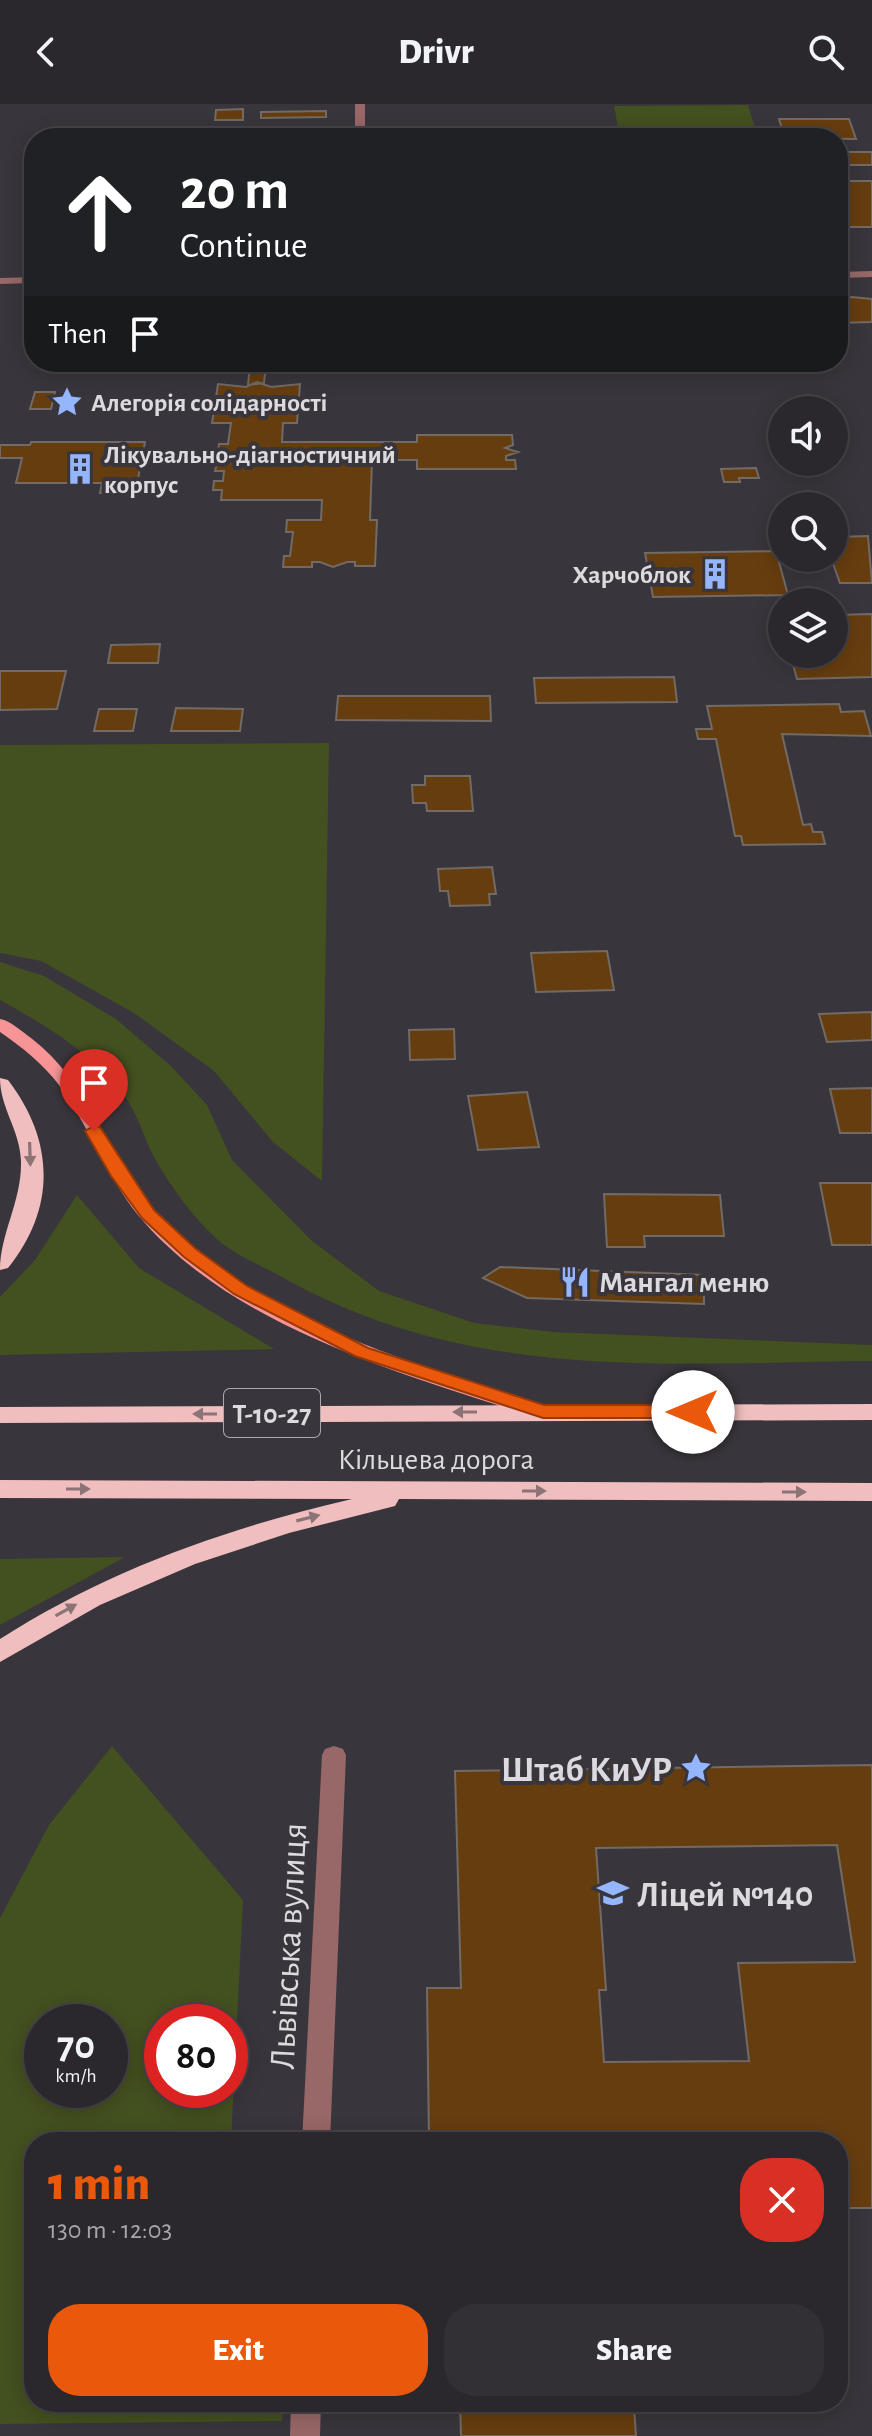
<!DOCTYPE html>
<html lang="en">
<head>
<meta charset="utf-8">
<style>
  :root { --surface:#2b282d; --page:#333035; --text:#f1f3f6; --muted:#a6a6aa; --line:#474449; --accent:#ea580c }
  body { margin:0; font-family:"Alegreya Sans",sans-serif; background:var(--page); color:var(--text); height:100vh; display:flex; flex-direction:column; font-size:30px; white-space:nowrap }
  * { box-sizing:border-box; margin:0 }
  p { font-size:26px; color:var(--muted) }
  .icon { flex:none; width:44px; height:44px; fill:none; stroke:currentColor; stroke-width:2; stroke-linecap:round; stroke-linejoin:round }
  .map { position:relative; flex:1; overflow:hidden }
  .details { position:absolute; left:24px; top:2028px; width:824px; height:280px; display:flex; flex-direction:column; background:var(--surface); border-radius:32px; box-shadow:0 4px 20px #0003,0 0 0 2px var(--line) }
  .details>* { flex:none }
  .banner { position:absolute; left:24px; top:24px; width:824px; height:244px; border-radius:32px; box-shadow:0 4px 20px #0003,0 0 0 2px var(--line); background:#202124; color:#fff; overflow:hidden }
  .buttons { position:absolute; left:768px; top:292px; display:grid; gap:16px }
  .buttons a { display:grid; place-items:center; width:80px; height:80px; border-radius:50%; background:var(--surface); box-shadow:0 4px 20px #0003,0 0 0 2px var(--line); font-size:40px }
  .speed { position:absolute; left:24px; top:1900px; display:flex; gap:16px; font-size:40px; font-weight:700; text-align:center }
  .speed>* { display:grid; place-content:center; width:104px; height:104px; border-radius:50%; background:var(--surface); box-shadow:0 4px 20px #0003,0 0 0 2px var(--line); line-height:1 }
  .speed small { font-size:20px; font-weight:400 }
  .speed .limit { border:12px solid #d22; background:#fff; color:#111 }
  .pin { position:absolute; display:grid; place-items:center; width:68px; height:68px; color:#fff; margin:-82px -34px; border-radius:50% 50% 50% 0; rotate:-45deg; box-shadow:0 0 8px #0007 }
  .pin .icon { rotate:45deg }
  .me { position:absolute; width:88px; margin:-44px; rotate:270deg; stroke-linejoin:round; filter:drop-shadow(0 0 6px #0008) }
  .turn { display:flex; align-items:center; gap:28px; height:168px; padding:0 24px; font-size:36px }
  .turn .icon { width:104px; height:104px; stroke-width:2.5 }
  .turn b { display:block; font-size:56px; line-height:68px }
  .then { display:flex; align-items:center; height:76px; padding:0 24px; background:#0003; gap:16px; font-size:30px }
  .round { display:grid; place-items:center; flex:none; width:84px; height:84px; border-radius:32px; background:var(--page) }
  .head { display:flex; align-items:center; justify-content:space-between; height:136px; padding:0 24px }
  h1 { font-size:48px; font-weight:800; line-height:60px; color:var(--accent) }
  .cta { display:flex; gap:16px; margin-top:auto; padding:16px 24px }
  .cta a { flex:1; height:92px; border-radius:32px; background:var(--accent); color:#fff; font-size:32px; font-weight:800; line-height:92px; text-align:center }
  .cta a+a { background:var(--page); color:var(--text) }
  header { display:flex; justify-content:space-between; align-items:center; height:104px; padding:0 24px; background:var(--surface); font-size:36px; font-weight:800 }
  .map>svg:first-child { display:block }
  .green { fill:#43501f; fill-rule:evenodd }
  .building { fill:#663d0f; stroke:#726a64; stroke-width:2; fill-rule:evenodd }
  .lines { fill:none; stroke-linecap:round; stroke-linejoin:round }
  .minor { fill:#986767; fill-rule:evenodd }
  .major { fill:#f79496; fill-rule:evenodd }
  .highway { fill:#f0bebe; fill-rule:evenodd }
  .oneway { fill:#8b7376 }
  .route { fill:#ea580c; stroke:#983908; stroke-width:2 }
  .labels { text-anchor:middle; stroke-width:8; stroke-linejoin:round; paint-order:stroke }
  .far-poi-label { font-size:26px; font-weight:bold; fill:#dcdade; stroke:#39353c; text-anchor:start }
  .shield { fill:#39353c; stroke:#aba8ad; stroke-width:2 }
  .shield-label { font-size:28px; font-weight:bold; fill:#dcdade }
  .poi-label { font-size:30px; font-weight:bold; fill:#dcdade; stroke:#39353c; text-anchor:start }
  .street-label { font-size:30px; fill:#dcdade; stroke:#39353c }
  .near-poi-label { font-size:36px; font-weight:bold; fill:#dcdade; stroke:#39353c; text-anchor:end }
  .near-street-label { font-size:36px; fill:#dcdade; stroke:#39353c }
</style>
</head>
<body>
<header><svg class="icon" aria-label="back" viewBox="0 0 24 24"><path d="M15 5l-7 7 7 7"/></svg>Drivr<svg class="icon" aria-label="search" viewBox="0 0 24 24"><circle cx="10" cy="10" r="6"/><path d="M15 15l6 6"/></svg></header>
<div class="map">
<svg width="872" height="2332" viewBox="0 0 872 2332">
  <rect width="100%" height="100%" fill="#39353c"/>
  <path class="green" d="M 748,1 L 758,34 L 620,34 L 614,2 Z
    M 329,639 L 322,1077 L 273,1038 L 214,967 L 134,909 L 41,857 L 0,849 L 0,641 Z
    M 0,858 L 44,872 L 116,915 L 171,962 L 207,1001 L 232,1056 L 312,1137 L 379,1187 L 474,1219 L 553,1228 L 872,1241 L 872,1257 C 666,1259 469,1279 282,1173 C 262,1162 237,1152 219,1137 C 194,1115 169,1081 153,1051 C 143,1032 137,1008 124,991 C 92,949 45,921 0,896 Z
    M 77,1091 L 139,1164 L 274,1245 L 0,1251 L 0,1193 L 35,1156 Z
    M 125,1453 L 0,1521 L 0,1455 Z
    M 112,1642 L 243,1796 L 231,2038 L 34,2038 L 34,2298 L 283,2298 L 282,2317 L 0,2320 L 0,1814 L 49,1721 ZM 110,1918 L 110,1986 L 42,1986 L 42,1918 ZM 230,1918 L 230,1986 L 162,1986 L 162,1918 Z"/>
  <path class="building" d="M 243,5 L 243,16 L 215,16 L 216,6 Z
    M 326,7 L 326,13 L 261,14 L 261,8 Z
    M 779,15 L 849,15 L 856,35 L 785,34 Z
    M 488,28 L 488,34 L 437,34 L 437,29 Z
    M 216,29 L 253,29 L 252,34 L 214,34 Z
    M 838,48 L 872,48 L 872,61 L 839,61 L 838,67 Z
    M 838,77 L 872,77 L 872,123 L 838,123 Z
    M 852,193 L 872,195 L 872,218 L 838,219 L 838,195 Z
    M 210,258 L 784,258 L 785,259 L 266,261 L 264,279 L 248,281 L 250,261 L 210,261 Z
    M 257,278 L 271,283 L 300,280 L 297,319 L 283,319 L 282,338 L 417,338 L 417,331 L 512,331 L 513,341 L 505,344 L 518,348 L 506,352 L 506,356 L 515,356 L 516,365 L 417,365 L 417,356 L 372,356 L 370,416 L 377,416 L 375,462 L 355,462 L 355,458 L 347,458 L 333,463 L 320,458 L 312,458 L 312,463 L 283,463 L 284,452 L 290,452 L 293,428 L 286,428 L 287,416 L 321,416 L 322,396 L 221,396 L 222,386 L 213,386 L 214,377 L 223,377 L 224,367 L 215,367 L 217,358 L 226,358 L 227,348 L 218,348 L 219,340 L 228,340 L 231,319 L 212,319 L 218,280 L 246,283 Z
    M 35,288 L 55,288 L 51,305 L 30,305 Z
    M 31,338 L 145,338 L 138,375 L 142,375 L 141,382 L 127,382 L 125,389 L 100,389 L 102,379 L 16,379 L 22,354 L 0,354 L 0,341 L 30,341 Z
    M 756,364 L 759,374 L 739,374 L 740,378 L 724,378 L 721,365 Z
    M 868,432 L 872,479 L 840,479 L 831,454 L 834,433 Z
    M 776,447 L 788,491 L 653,493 L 645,449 Z
    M 872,510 L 872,573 L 797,575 L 790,550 L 834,550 L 834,511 Z
    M 160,540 L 158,559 L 108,559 L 111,541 Z
    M 0,567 L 66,567 L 57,605 L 0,606 Z
    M 674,573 L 677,598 L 536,599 L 534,574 Z
    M 338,592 L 490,592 L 491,617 L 336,616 Z
    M 839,600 L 841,608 L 864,607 L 871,632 L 782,630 L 803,721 L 811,720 L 813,728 L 822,728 L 825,740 L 743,741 L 741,732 L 735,732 L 716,635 L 698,635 L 696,625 L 712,625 L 707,602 Z
    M 176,604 L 243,605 L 240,627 L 171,627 Z
    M 99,605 L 137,605 L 133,627 L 94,627 Z
    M 425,672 L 470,672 L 473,707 L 427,707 L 426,699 L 413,699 L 412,681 L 425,681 Z
    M 492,763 L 496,790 L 489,790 L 490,801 L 450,802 L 448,787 L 440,787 L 438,765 Z
    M 607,847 L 614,886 L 536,888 L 531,849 Z
    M 872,908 L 872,936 L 827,938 L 819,910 Z
    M 454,925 L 455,955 L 410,956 L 409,926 Z
    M 872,984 L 872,1029 L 840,1029 L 830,985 Z
    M 527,988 L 539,1043 L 478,1046 L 468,992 Z
    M 820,1079 L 872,1079 L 872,1141 L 832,1141 Z
    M 604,1090 L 720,1091 L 724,1132 L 644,1132 L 645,1143 L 607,1143 Z
    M 500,1163 L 704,1171 L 704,1200 L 527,1194 L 483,1174 Z
    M 872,1661 L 872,2104 L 840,2104 L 838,2038 L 429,2038 L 427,1884 L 461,1884 L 455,1667 ZM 837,1741 L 855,1858 L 738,1859 L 749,1957 L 604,1958 L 599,1886 L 606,1886 L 596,1744 Z
    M 460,2298 L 788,2298 L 788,2299 L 634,2303 L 636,2332 L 461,2332 Z"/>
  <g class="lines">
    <path class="minor" d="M 355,0 L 365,0 L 365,34 L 355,34 Z
      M 872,167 L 872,173 L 838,174 L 838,168 Z
      M 34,173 L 34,179 L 0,180 L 0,174 Z
      M 334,1642 L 343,1645 L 346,1651 L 330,2038 L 302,2038 L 322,1651 L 325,1645 Z
      M 291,2298 L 321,2298 L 320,2332 L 290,2332 Z"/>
    <path class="major" d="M 0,915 C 11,917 21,927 31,934 C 90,979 106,1051 154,1105 C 253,1217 413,1259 551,1303 L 554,1308 L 551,1313 L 535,1313 C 402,1270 231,1223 138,1111 C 106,1071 89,1022 59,981 C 43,960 22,943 0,928 Z"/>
    <path class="highway" d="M 0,974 L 8,976 C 54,1036 57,1103 8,1164 L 0,1166 C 0,1129 22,1097 21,1057 C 20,1026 0,1004 0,974 Z
      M 872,1300 L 872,1316 L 0,1319 L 0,1303 Z
      M 0,1376 L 872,1379 L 872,1397 L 399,1395 L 395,1402 L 289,1429 L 195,1460 L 100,1501 L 0,1558 L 0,1535 C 108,1466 227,1424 352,1395 L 0,1394 Z"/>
  </g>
  <defs><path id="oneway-solid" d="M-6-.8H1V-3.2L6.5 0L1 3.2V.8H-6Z" transform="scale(2)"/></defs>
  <g class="oneway">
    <use href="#oneway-solid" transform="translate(30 1050) rotate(88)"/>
    <use href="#oneway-solid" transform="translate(465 1308) rotate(180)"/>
    <use href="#oneway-solid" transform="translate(205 1310) rotate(180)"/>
    <use href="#oneway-solid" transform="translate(78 1385)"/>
    <use href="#oneway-solid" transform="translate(534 1387)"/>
    <use href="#oneway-solid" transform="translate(794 1388)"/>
    <use href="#oneway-solid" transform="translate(308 1414) rotate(-14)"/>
    <use href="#oneway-solid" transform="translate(66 1506) rotate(-29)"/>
  </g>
  <path class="route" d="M 94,1022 L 100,1023 L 154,1106 L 196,1145 L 247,1182 L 368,1244 L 544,1301 L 693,1301 L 702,1308 L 693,1314 L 543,1314 L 355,1252 L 234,1190 L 184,1153 L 142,1114 L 111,1072 L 85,1027 Z"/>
  <defs>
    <symbol id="sight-bare" viewBox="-9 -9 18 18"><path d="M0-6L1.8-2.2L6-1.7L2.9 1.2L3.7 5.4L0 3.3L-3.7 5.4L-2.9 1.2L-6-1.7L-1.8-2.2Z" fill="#95b6fd" stroke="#39353c" stroke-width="2.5" paint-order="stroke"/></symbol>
    <symbol id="building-bare" viewBox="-9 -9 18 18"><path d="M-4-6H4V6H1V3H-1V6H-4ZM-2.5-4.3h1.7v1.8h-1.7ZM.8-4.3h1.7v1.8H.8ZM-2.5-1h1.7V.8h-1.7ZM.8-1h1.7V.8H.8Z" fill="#95b6fd" stroke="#39353c" stroke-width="2.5" paint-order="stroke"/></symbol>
    <symbol id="restaurant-bare" viewBox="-9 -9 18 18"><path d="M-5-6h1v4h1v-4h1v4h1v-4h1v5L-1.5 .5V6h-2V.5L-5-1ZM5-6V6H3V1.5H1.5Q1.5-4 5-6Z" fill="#95b6fd" stroke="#39353c" stroke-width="2.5" paint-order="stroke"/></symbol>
    <symbol id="school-bare" viewBox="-9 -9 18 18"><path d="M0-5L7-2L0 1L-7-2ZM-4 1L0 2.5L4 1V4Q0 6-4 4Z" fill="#95b6fd" stroke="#39353c" stroke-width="2.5" paint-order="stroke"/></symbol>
  </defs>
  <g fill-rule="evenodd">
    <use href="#sight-bare" x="45" y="276" width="44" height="44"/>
    <use href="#building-bare" x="58" y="343" width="44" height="44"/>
    <use href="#building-bare" x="693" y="448" width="44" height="44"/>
    <use href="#restaurant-bare" x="553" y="1156" width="44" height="44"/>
    <use href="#sight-bare" x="674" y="1642" width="44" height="44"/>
    <use href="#school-bare" x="591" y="1767" width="44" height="44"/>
  </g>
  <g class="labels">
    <g class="far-poi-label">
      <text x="91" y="307">Алегорія солідарності</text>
      <text x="104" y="359">Лікувально-діагностичний<tspan x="104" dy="30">корпус</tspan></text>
      <text x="691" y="479" text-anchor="end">Харчоблок</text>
    </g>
    <rect class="shield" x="224" y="1285" width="96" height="48" rx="6"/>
    <g class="shield-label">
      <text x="272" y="1319">Т-10-27</text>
    </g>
    <g class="poi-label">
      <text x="599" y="1188">Мангал меню</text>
    </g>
    <g class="street-label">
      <text x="436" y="1365">Кільцева дорога</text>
    </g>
    <g class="near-poi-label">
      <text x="672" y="1677">Штаб КиУР</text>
      <text x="637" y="1802" text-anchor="start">Ліцей №140</text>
    </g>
    <g class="near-street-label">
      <text transform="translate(287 1842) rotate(-87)" y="13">Львівська вулиця</text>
    </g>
  </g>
</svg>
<div class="buttons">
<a><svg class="icon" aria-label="sound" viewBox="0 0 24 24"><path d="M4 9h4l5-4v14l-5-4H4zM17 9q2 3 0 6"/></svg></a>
<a><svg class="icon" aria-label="search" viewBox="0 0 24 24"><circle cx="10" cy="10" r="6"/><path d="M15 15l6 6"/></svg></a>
<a><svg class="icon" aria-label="layers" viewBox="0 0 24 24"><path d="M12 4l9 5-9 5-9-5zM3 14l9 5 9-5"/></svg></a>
</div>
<div class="speed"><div>70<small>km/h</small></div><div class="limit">80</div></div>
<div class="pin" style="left:94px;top:1027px;background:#d93025"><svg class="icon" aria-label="arrive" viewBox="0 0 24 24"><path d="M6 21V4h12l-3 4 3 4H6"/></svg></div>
<svg class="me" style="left:693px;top:1308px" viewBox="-20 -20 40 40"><circle r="19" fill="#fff"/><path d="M0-13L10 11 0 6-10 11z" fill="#ea580c"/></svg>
<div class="banner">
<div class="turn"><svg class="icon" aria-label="ahead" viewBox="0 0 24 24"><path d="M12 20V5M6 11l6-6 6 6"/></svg><div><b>20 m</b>Continue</div></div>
<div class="then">Then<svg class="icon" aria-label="arrive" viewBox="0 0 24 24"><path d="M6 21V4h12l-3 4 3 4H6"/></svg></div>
</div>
<section class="details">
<div class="head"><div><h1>1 min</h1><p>130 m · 12:03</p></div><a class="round" style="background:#d93025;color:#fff"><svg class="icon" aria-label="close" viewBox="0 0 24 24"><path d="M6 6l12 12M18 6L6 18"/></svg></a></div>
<div class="cta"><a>Exit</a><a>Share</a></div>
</section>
</div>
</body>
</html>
